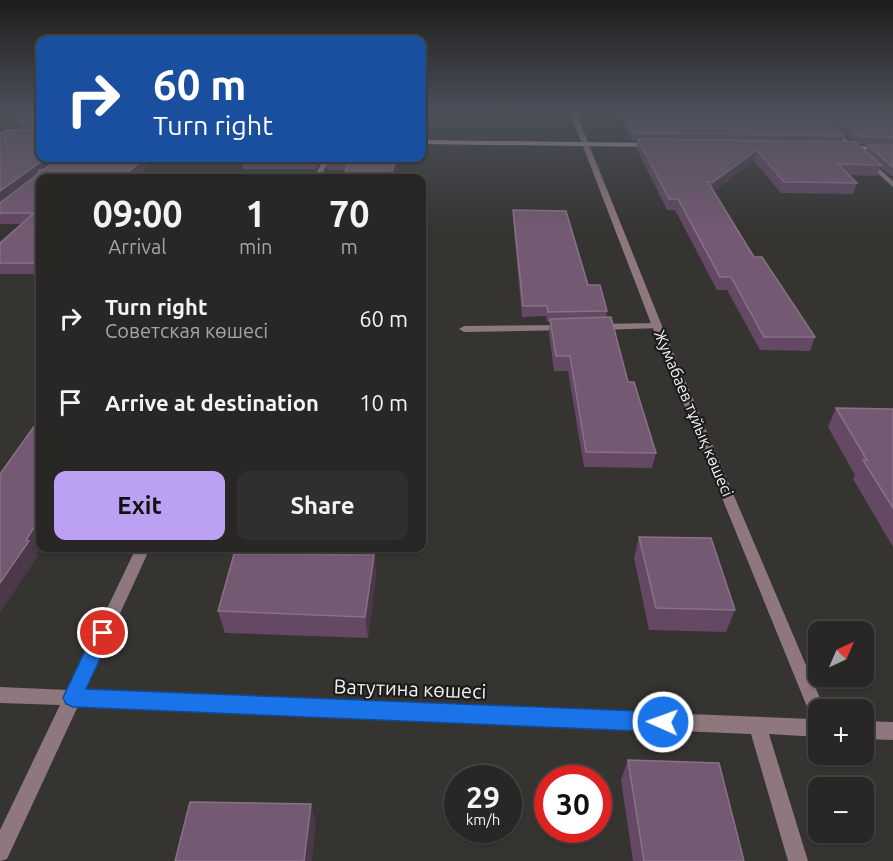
<!DOCTYPE html>
<html lang="en">
<head>
<meta charset="utf-8">
<style>
  :root { --surface:#282725; --page:#302f2d; --text:#f1f3f6; --muted:#a5a5a7; --line:#444442; --accent:#bca0f2 }
  body { margin:0; font-family:Ubuntu,sans-serif; background:var(--page); color:var(--text); height:100vh; display:flex; flex-direction:column; font-size:22px; white-space:nowrap }
  * { box-sizing:border-box; margin:0 }
  p { font-size:20px; color:var(--muted) }
  .icon { flex:none; width:33px; height:33px; fill:none; stroke:currentColor; stroke-width:2; stroke-linecap:round; stroke-linejoin:round }
  .map { position:relative; flex:1; overflow:hidden }
  .sheet { position:absolute; left:36px; top:174px; width:390px; height:378px; display:flex; flex-direction:column; background:var(--surface); border-radius:12px; box-shadow:0 2px 4px #0004,0 0 0 2px var(--line) }
  .sheet>* { flex:none }
  .top-card { position:absolute; left:36px; top:36px; width:390px; height:126px; border-radius:12px; box-shadow:0 2px 4px #0004,0 0 0 2px var(--line); background:#1a4fa0; color:#fff; overflow:hidden }
  .needle { width:39px; rotate:44deg }
  .fabs { position:absolute; left:808px; top:621px; display:grid; gap:12px }
  .fabs a { display:grid; place-items:center; width:66px; height:66px; border-radius:12px; background:var(--surface); box-shadow:0 2px 4px #0004,0 0 0 2px var(--line); font-size:30px }
  .speed { position:absolute; left:444px; top:765px; display:flex; gap:12px; font-size:30px; font-weight:700; text-align:center }
  .speed>* { display:grid; place-content:center; width:78px; height:78px; border-radius:50%; background:var(--surface); box-shadow:0 2px 4px #0004,0 0 0 2px var(--line); line-height:1 }
  .speed small { font-size:15px; font-weight:400 }
  .speed .limit { border:9px solid #d22; background:#fff; color:#111 }
  .pin { position:absolute; display:grid; place-items:center; width:51px; height:51px; color:#fff; margin:-26px; border:3px solid #fff; border-radius:50%; box-shadow:0 2px 6px #0007 }
  .me { position:absolute; width:66px; margin:-33px; rotate:272deg; stroke-linejoin:round; filter:drop-shadow(0 0 4px #0008) }
  .turn { display:flex; align-items:center; gap:21px; height:126px; padding:0 18px; font-size:27px }
  .turn .icon { width:78px; height:78px; stroke-width:2.5 }
  .turn b { display:block; font-size:42px; line-height:51px }
  .eta { display:flex; justify-content:space-evenly; align-items:center; height:102px; text-align:center }
  .eta b { font-size:36px; font-weight:600; line-height:42px }
  .button { display:flex; gap:12px; margin-top:auto; padding:12px 18px }
  .button a { flex:1; height:69px; border-radius:12px; background:var(--accent); color:#111; font-size:24px; font-weight:600; line-height:69px; text-align:center }
  .button a+a { background:var(--page); color:var(--text) }
  ul { padding:0; list-style:none }
  li { display:flex; align-items:center; gap:18px; height:84px; padding:0 18px }
  li div { flex:1 }
  li b { display:block; font-size:22px }
  li em { font-style:normal }
  .map>svg:first-child { display:block }
  .lines { fill:none; stroke-linecap:round; stroke-linejoin:round }
  .lane { fill:#8e787e; fill-rule:evenodd }
  .street { fill:#8e787e; fill-rule:evenodd }
  .secondary { fill:#c19ea7; fill-rule:evenodd }
  .wall { fill:#644864; fill-rule:evenodd }
  .shaded-wall { fill:#4b3849 }
  .building { fill:#735a72; stroke:#877286; stroke-width:1.5 }
  .route { fill:#1a73e8; stroke:#114b97; stroke-width:1.5 }
  .labels { text-anchor:middle; stroke-width:4.5; stroke-linejoin:round; paint-order:stroke }
  .street-label { font-size:16px; fill:#f2f1ef; stroke:#1c1c1a }
  .near-street-label { font-size:20px; fill:#f2f1ef; stroke:#1c1c1a }
</style>
</head>
<body>
<div class="map">
<svg width="893" height="861" viewBox="0 0 893 861">
  <rect width="100%" height="100%" fill="#353431"/>
  <g class="lines">
    <path class="lane" d="M 657,323 L 661,324 L 661,328 L 598,330 L 593,327 L 598,324 Z
      M 566,325 L 570,326 L 570,330 L 464,332 L 459,329 L 464,326 Z"/>
    <path class="street" d="M 569,110 L 575,110 L 662,326 L 825,710 L 819,710 L 819,737 L 769,734 L 808,861 L 788,861 L 751,734 L 78,706 L 7,859 L 0,861 L 0,830 L 60,705 L 0,703 L 0,687 L 68,690 L 136,548 L 150,548 L 85,690 L 812,719 L 652,326 Z
      M 807,110 L 814,110 L 893,181 L 893,187 Z
      M 324,158 L 330,158 L 320,178 L 314,178 Z
      M 864,721 L 893,722 L 893,740 L 864,739 Z"/>
    <path class="secondary" d="M 422,140 L 652,143 L 655,145 L 652,147 L 422,144 Z
      M 846,146 L 893,147 L 893,151 L 844,149 L 843,148 Z"/>
  </g>
  <path class="wall" d="M 40,110 L 40,158 L 155,158 L 135,178 L 40,178 L 40,274 L 0,274 L 0,243 L 22,224 L 0,224 L 0,134 L 20,130 L 17,122 Z
    M 617,110 L 815,110 L 844,136 L 842,142 L 853,142 L 817,110 L 893,110 L 893,176 L 891,176 L 880,167 L 877,176 L 849,175 L 857,183 L 853,194 L 781,193 L 754,161 L 714,191 L 754,257 L 815,337 L 810,351 L 760,350 L 727,290 L 717,290 L 675,210 L 667,210 L 637,149 L 638,141 L 632,141 ZM 857,144 L 889,145 L 868,145 L 866,151 Z
    M 241,158 L 322,158 L 316,169 L 243,169 Z
    M 325,158 L 399,158 L 394,178 L 343,178 L 346,170 L 327,170 Z
    M 513,210 L 588,285 L 607,311 L 606,317 L 628,382 L 656,453 L 652,468 L 584,467 L 568,371 L 554,371 L 549,333 L 550,322 L 547,322 L 546,316 L 522,317 L 513,219 Z
    M 836,408 L 893,409 L 893,547 L 853,479 L 855,475 L 828,427 Z
    M 639,537 L 735,610 L 726,632 L 649,630 L 634,558 Z
    M 374,555 L 376,576 L 368,638 L 225,633 L 218,611 Z
    M 628,760 L 744,861 L 633,861 L 621,780 Z"/>
  <path class="shaded-wall" d="M 757,150 L 754,161 L 711,193 L 713,182 Z
    M 46,158 L 62,158 L 0,205 L 0,191 Z
    M 144,158 L 155,158 L 135,178 L 122,178 Z
    M 314,158 L 322,158 L 316,169 Z
    M 396,158 L 399,158 L 394,178 L 390,178 Z
    M 40,258 L 40,275 L 35,263 Z
    M 423,319 L 423,335 L 422,351 L 422,331 Z
    M 40,518 L 40,547 L 36,554 L 38,556 L 0,613 L 0,583 Z
    M 374,555 L 376,576 L 368,638 L 365,617 Z
    M 311,804 L 316,823 L 312,861 L 304,861 Z"/>
  <path class="building" d="M 33,110 L 40,110 L 40,158 L 46,158 L 0,191 L 0,134 L 5,130 L 38,130 L 37,123 L 17,122 Z
    M 622,110 L 815,110 L 844,136 L 634,133 Z
    M 827,110 L 893,110 L 893,138 L 858,136 Z
    M 638,139 L 855,142 L 881,165 L 838,164 L 857,183 L 784,182 L 757,150 L 713,182 L 708,182 L 754,257 L 762,257 L 815,337 L 764,337 L 731,277 L 720,277 L 678,199 L 669,199 Z
    M 868,145 L 893,145 L 893,167 Z
    M 59,158 L 144,158 L 122,178 L 40,178 L 40,258 L 35,263 L 0,263 L 0,243 L 34,213 L 0,213 L 0,203 L 38,174 L 39,170 L 43,170 Z
    M 350,158 L 396,158 L 390,178 L 343,178 Z
    M 513,210 L 566,211 L 588,285 L 600,285 L 607,311 L 548,312 L 547,306 L 523,306 Z
    M 611,317 L 628,382 L 634,382 L 656,453 L 586,452 L 570,356 L 556,356 L 550,319 Z
    M 836,408 L 893,409 L 893,508 L 863,460 L 867,460 Z
    M 40,418 L 40,518 L 26,540 L 29,541 L 0,583 L 0,474 Z
    M 639,537 L 711,538 L 735,610 L 656,608 Z
    M 234,554 L 374,555 L 365,617 L 218,611 Z
    M 628,760 L 719,763 L 744,861 L 644,861 Z
    M 190,802 L 311,804 L 304,861 L 175,861 Z"/>
  <linearGradient id="sky" x2="0" y2="1"><stop stop-color="#1d1d1b"/><stop offset="0.48" stop-color="#4b505a"/><stop offset="1" stop-color="#4b505a" stop-opacity="0"/></linearGradient>
  <rect width="893" height="231" fill="url(#sky)"/>
  <path class="route" d="M 103,626 L 109,628 L 112,633 L 86,689 L 663,712 L 670,715 L 673,722 L 670,729 L 663,732 L 73,707 L 66,704 L 63,698 L 66,691 L 96,628 Z"/>
  <g class="labels">
    <g class="street-label">
      <text transform="translate(694 413) rotate(67)" y="6">Жумабаев тұйық көшесі</text>
    </g>
    <g class="near-street-label">
      <text transform="translate(410 689) rotate(2)" y="7">Ватутина көшесі</text>
    </g>
  </g>
</svg>
<div class="fabs">
<a><svg class="needle" viewBox="-14 -14 28 28"><path d="M0-13l5 13h-10z" fill="#e53935"/><path d="M0 13l5-13h-10z" fill="#a5a5a7"/></svg></a>
<a>+</a>
<a>−</a>
</div>
<div class="speed"><div>29<small>km/h</small></div><div class="limit">30</div></div>
<div class="pin" style="left:103px;top:633px;background:#d93025"><svg class="icon" aria-label="arrive" viewBox="0 0 24 24"><path d="M6 21V4h12l-3 4 3 4H6"/></svg></div>
<svg class="me" style="left:663px;top:722px" viewBox="-20 -20 40 40"><circle r="17" fill="#1a73e8" stroke="#fff" stroke-width="3"/><path d="M0-11L8 9 0 5-8 9z" fill="#fff"/></svg>
<div class="top-card">
<div class="turn"><svg class="icon" aria-label="right" viewBox="0 0 24 24"><path d="M7 20v-9h11M14 6l5 5-5 5"/></svg><div><b>60 m</b>Turn right</div></div>
</div>
<section class="sheet">
<div class="eta">
<div><b>09:00</b><p>Arrival</p></div>
<div><b>1</b><p>min</p></div>
<div><b>70</b><p>m</p></div>
</div>
<ul>
<li><svg class="icon" aria-label="right" viewBox="0 0 24 24"><path d="M7 20v-9h11M14 6l5 5-5 5"/></svg><div><b>Turn right</b><p>Советская көшесі</p></div><em>60 m</em></li>
<li><svg class="icon" aria-label="arrive" viewBox="0 0 24 24"><path d="M6 21V4h12l-3 4 3 4H6"/></svg><div><b>Arrive at destination</b></div><em>10 m</em></li>
</ul>
<div class="button"><a>Exit</a><a>Share</a></div>
</section>
</div>
</body>
</html>
